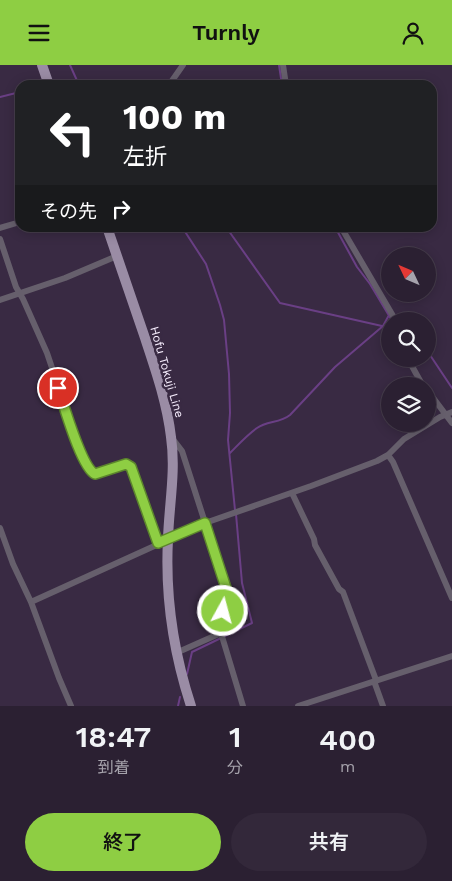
<!DOCTYPE html>
<html lang="ja">
<head>
<meta charset="utf-8">
<style>
  :root { --surface:#2b2032; --page:#33283a; --text:#f1f3f6; --muted:#a6a3ac; --line:#473e4d; --accent:#8ece43 }
  body { margin:0; font-family:"Work Sans","Noto Sans JP",sans-serif; background:var(--page); color:var(--text); height:100vh; display:flex; flex-direction:column; font-size:19px; white-space:nowrap }
  * { box-sizing:border-box; margin:0 }
  p { font-size:16px; color:var(--muted) }
  .icon { flex:none; width:28px; height:28px; fill:none; stroke:currentColor; stroke-width:2; stroke-linecap:round; stroke-linejoin:round }
  .map { position:relative; height:641px; overflow:hidden }
  .sheet { display:flex; flex-direction:column; background:var(--surface); flex:1 }
  .sheet>* { flex:none }
  .hud { position:absolute; left:15px; top:15px; width:422px; height:152px; border-radius:15px; box-shadow:0 2px 12px #0003,0 0 0 1px var(--line); background:#202124; color:#fff; overflow:hidden }
  .needle { width:32px; rotate:314deg }
  .buttons { position:absolute; left:381px; top:182px; display:grid; gap:10px }
  .buttons a { display:grid; place-items:center; width:55px; height:55px; border-radius:50%; background:var(--surface); box-shadow:0 2px 12px #0003,0 0 0 1px var(--line); font-size:25px }
  .pin { position:absolute; display:grid; place-items:center; width:42px; height:42px; color:#fff; margin:-21px; border:2px solid #fff; border-radius:50%; box-shadow:0 1px 5px #0007 }
  .me { position:absolute; width:55px; margin:-28px; rotate:7deg; stroke-linejoin:round; filter:drop-shadow(0 0 4px #0008) }
  .turn { display:flex; align-items:center; gap:18px; height:105px; padding:0 25px; font-size:22px }
  .turn .icon { width:65px; height:65px; stroke-width:2.5 }
  .turn b { display:block; font-size:35px; line-height:42px }
  .then { display:flex; align-items:center; height:48px; padding:0 25px; background:#0003; gap:10px; font-size:19px }
  .eta { display:flex; justify-content:space-evenly; align-items:center; height:85px; text-align:center }
  .eta b { font-size:30px; font-weight:600; line-height:35px }
  .primary-button { display:flex; gap:10px; margin-top:auto; padding:10px 25px }
  .primary-button a { flex:1; height:58px; border-radius:30px; background:var(--accent); color:#111; font-size:20px; font-weight:600; line-height:58px; text-align:center }
  .primary-button a+a { background:var(--page); color:var(--text) }
  header { display:flex; justify-content:space-between; align-items:center; height:65px; padding:0 25px; background:var(--accent); color:#111; font-size:22px; font-weight:600 }
  .map>svg:first-child { display:block }
  .lines { fill:none; stroke-linecap:round; stroke-linejoin:round }
  .stream { stroke:#6a3f85; stroke-width:2 }
  .minor { stroke:#665f6c; stroke-width:6 }
  .primary { stroke:#9a8ca5; stroke-width:10 }
  .route-casing { stroke:#5c862c; stroke-width:12 }
  .route { stroke:#8ece43; stroke-width:9 }
  .labels { text-anchor:middle; stroke-width:5; stroke-linejoin:round; paint-order:stroke }
  .street-label { font-size:12px; fill:#f7eefe; stroke:#392a43 }
</style>
</head>
<body>
<header><svg class="icon" aria-label="menu" viewBox="0 0 24 24"><path d="M4 6h16M4 12h16M4 18h16"/></svg>Turnly<svg class="icon" aria-label="person" viewBox="0 0 24 24"><circle cx="12" cy="8" r="4"/><path d="M4 21q1-7 8-7t8 7"/></svg></header>
<div class="map">
<svg width="452" height="641" viewBox="0 0 452 641">
  <rect width="100%" height="100%" fill="#392a43"/>
  <g class="lines">
    <path class="stream" d="M 70,0 L 79,20
      M 279,0 L 282,20
      M 0,32 L 20,27
      M 182,162 L 206,199 L 220,240 L 224,255 L 229,309 L 230,348 L 228,375 L 235,445
      M 226,162 L 280,238 L 382,261
      M 335,162 L 357,202 L 370,219 L 391,254
      M 428,287 L 452,323
      M 230,388 C 238,380 247,370 257,363 C 267,356 280,358 290,350 L 335,302 L 383,261 L 389,250
      M 225,571 L 252,558 L 242,518 L 236,449
      M 187,609 L 192,587 L 221,573
      M 178,641 L 180,632"/>
    <path class="minor" d="M 283,0 L 286,20
      M 169,20 L 183,0
      M 341,162 L 396,256
      M 0,163 L 20,157
      M 0,174 L 16,222 L 23,234 L 47,288 L 76,374 L 90,406 L 95,409 L 126,399 L 131,402 L 157,478
      M 0,235 L 65,213 L 117,191
      M 408,294 L 423,321
      M 428,326 L 452,358
      M 172,373 L 182,386 L 227,526 L 220,558 L 221,568 L 243,641
      M 388,390 L 393,397 L 452,533
      M 292,428 L 314,474 L 315,480 L 339,524 L 343,527 L 376,615
      M 0,463 L 13,499 L 31,537 L 59,613 L 71,641
      M 31,537 L 205,458 L 311,421 L 377,396 L 388,390 L 404,374 L 440,352 L 452,347
      M 176,588 L 221,568
      M 374,616 L 383,641
      M 298,641 L 452,591"/>
    <path class="primary" d="M 42,0 L 49,20
      M 107,162 C 120,199 132,236 145,273 C 156,306 167,338 171,372 C 176,406 169,440 168,474 C 165,531 173,586 191,641"/>
  </g>
  <g class="lines">
    <defs>
      <path id="route" d="M 58,323 C 64,340 81,402 95,409 L 126,399 L 131,402 L 158,478 L 205,458 L 227,526 L 223,546"/>
    </defs>
    <use href="#route" class="route-casing"/>
    <use href="#route" class="route"/>
  </g>
  <g class="labels">
    <g class="street-label">
      <text transform="translate(167 307) rotate(74)" y="4">Hofu Tokuji Line</text>
    </g>
  </g>
</svg>
<div class="buttons">
<a><svg class="needle" viewBox="-14 -14 28 28"><path d="M0-13l5 13h-10z" fill="#e53935"/><path d="M0 13l5-13h-10z" fill="#a6a3ac"/></svg></a>
<a><svg class="icon" aria-label="search" viewBox="0 0 24 24"><circle cx="10" cy="10" r="6"/><path d="M15 15l6 6"/></svg></a>
<a><svg class="icon" aria-label="layers" viewBox="0 0 24 24"><path d="M12 4l9 5-9 5-9-5zM3 14l9 5 9-5"/></svg></a>
</div>
<div class="pin" style="left:58px;top:323px;background:#d93025"><svg class="icon" aria-label="arrive" viewBox="0 0 24 24"><path d="M6 21V4h12l-3 4 3 4H6"/></svg></div>
<svg class="me" style="left:223px;top:546px" viewBox="-20 -20 40 40"><circle r="17" fill="#8ece43" stroke="#fff" stroke-width="3"/><path d="M0-11L8 9 0 5-8 9z" fill="#fff"/></svg>
<div class="hud">
<div class="turn"><svg class="icon" aria-label="left" viewBox="0 0 24 24"><path d="M17 20v-9H6M10 6l-5 5 5 5"/></svg><div><b>100 m</b>左折</div></div>
<div class="then">その先<svg class="icon" aria-label="right" viewBox="0 0 24 24"><path d="M7 20v-9h11M14 6l5 5-5 5"/></svg></div>
</div>
</div>
<section class="sheet">
<div class="eta">
<div><b>18:47</b><p>到着</p></div>
<div><b>1</b><p>分</p></div>
<div><b>400</b><p>m</p></div>
</div>
<div class="primary-button"><a>終了</a><a>共有</a></div>
</section>
</body>
</html>
